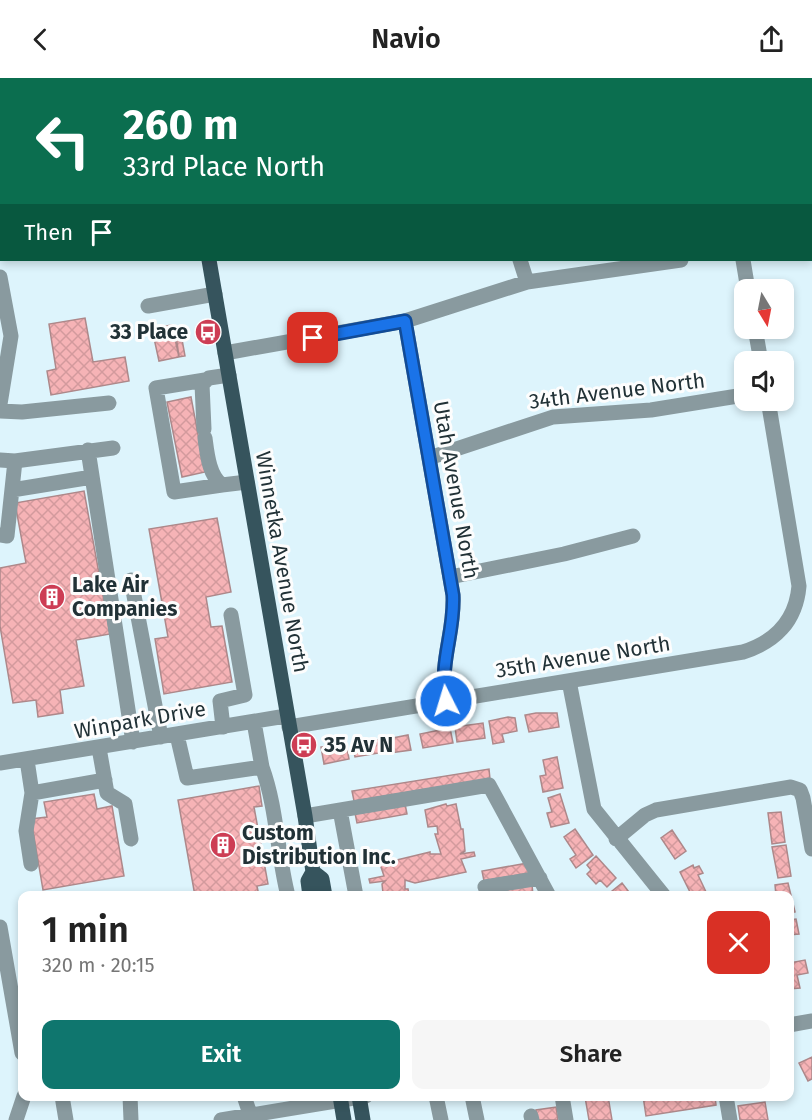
<!DOCTYPE html>
<html lang="en">
<head>
<meta charset="utf-8">
<style>
  :root { --surface:#fff; --page:#f6f6f6; --text:#222; --muted:#767676; --accent:#0f766e }
  body { margin:0; font-family:"Fira Sans",sans-serif; background:var(--page); color:var(--text); height:100vh; display:flex; flex-direction:column; font-size:22px; white-space:nowrap }
  * { box-sizing:border-box; margin:0 }
  p { font-size:20px; color:var(--muted) }
  .icon { flex:none; width:33px; height:33px; fill:none; stroke:currentColor; stroke-width:2; stroke-linecap:round; stroke-linejoin:round }
  .map { position:relative; flex:1; overflow:hidden }
  .sheet { position:absolute; left:18px; top:813px; width:776px; height:210px; display:flex; flex-direction:column; background:var(--surface); border-radius:12px; box-shadow:0 3px 9px #0003 }
  .sheet>* { flex:none }
  .banner { position:absolute; left:0px; top:0px; width:813px; height:183px; box-shadow:0 3px 9px #0003; background:#0b6e4f; color:#fff; overflow:hidden }
  .needle { width:39px; rotate:170deg }
  .tools { position:absolute; left:734px; top:201px; display:grid; gap:12px }
  .tools a { display:grid; place-items:center; width:60px; height:60px; border-radius:12px; background:var(--surface); box-shadow:0 3px 9px #0003; font-size:30px }
  .pin { position:absolute; display:grid; place-items:center; width:51px; height:51px; color:#fff; margin:-26px; border-radius:12px; box-shadow:0 3px 9px #0006 }
  .me { position:absolute; width:66px; margin:-33px; rotate:355deg; stroke-linejoin:round; filter:drop-shadow(0 0 4px #0008) }
  .turn { display:flex; align-items:center; gap:21px; height:126px; padding:0 24px; font-size:27px }
  .turn .icon { width:78px; height:78px; stroke-width:2.5 }
  .turn b { display:block; font-size:42px; line-height:51px }
  .then { display:flex; align-items:center; height:57px; padding:0 24px; background:#0003; gap:12px; font-size:22px }
  .round { display:grid; place-items:center; flex:none; width:63px; height:63px; border-radius:12px; background:var(--page) }
  .overview { display:flex; align-items:center; justify-content:space-between; height:102px; padding:0 24px }
  h1 { font-size:36px; font-weight:600; line-height:45px }
  .action { display:flex; gap:12px; margin-top:auto; padding:12px 24px }
  .action a { flex:1; height:69px; border-radius:12px; background:var(--accent); color:#fff; font-size:24px; font-weight:600; line-height:69px; text-align:center }
  .action a+a { background:var(--page); color:var(--text) }
  header { display:flex; justify-content:space-between; align-items:center; height:78px; padding:0 24px; background:var(--surface); font-size:27px; font-weight:600 }
  .map>svg:first-child { display:block }
  .building { fill:url(#building-cross-hatch); stroke:#ad888a; stroke-width:1.5 }
  .lines { fill:none; stroke-linecap:round; stroke-linejoin:round }
  .minor { stroke:#899a9f; stroke-width:15 }
  .major { stroke:#36545d; stroke-width:15 }
  .route-casing { stroke:#114b97; stroke-width:15 }
  .route { stroke:#1a73e8; stroke-width:10 }
  .labels { text-anchor:middle; stroke-width:6; stroke-linejoin:round; paint-order:stroke }
  .poi-label { font-size:21px; font-weight:bold; fill:#213136; stroke:#fdfdfd; text-anchor:start }
  .street-label { font-size:21px; fill:#213136; stroke:#fdfdfd }
</style>
</head>
<body>
<header><svg class="icon" aria-label="back" viewBox="0 0 24 24"><path d="M15 5l-7 7 7 7"/></svg>Navio<svg class="icon" aria-label="share" viewBox="0 0 24 24"><path d="M12 15V3M7 8l5-5 5 5M5 13v7h14v-7"/></svg></header>
<div class="map">
<svg width="812" height="1042" viewBox="0 0 812 1042">
  <defs>
    <pattern id="building-cross-hatch" width="8" height="8" patternUnits="userSpaceOnUse" patternTransform="scale(1.5)"><rect width="8" height="8" fill="#f6b3b6"/><path d="M0 0l8 8M0 8l8-8" fill="none" stroke="#d39a9d"/></pattern>
  </defs>
  <rect width="100%" height="100%" fill="#ddf4fc"/>
  <path class="building" d="M 85,240 L 93,284 L 125,279 L 129,303 L 51,317 L 47,293 L 56,291 L 49,246 Z
    M 172,247 L 179,279 L 159,283 L 152,251 Z
    M 181,256 L 185,278 L 179,279 L 176,257 Z
    M 191,319 L 205,394 L 182,399 L 167,324 Z
    M 84,413 L 110,556 L 76,562 L 84,608 L 60,612 L 63,635 L 38,639 L 36,622 L 13,625 L 0,548 L 0,490 L 26,485 L 15,425 Z
    M 217,440 L 231,514 L 206,519 L 211,549 L 222,548 L 232,604 L 164,616 L 155,561 L 168,559 L 149,451 Z
    M 536,635 L 557,635 L 559,649 L 529,654 L 525,637 Z
    M 508,639 L 515,640 L 517,653 L 502,656 L 504,664 L 493,666 L 489,643 Z
    M 483,645 L 485,660 L 457,664 L 455,649 Z
    M 450,650 L 453,665 L 423,670 L 420,656 Z
    M 408,657 L 411,672 L 390,675 L 387,661 Z
    M 383,661 L 385,674 L 355,679 L 352,665 Z
    M 346,665 L 349,681 L 324,686 L 321,669 Z
    M 557,679 L 563,710 L 543,714 L 540,698 L 546,697 L 543,682 Z
    M 489,691 L 490,701 L 354,723 L 352,713 Z
    M 259,708 L 262,728 L 254,729 L 268,806 L 257,808 L 259,818 L 195,818 L 178,722 Z
    M 94,716 L 97,731 L 112,728 L 124,798 L 43,812 L 31,741 L 47,739 L 44,724 Z
    M 560,716 L 569,745 L 551,749 L 547,735 L 552,734 L 548,720 Z
    M 405,726 L 407,736 L 357,745 L 355,735 Z
    M 446,726 L 447,728 L 456,726 L 461,751 L 463,751 L 465,773 L 460,776 L 474,774 L 475,778 L 461,781 L 466,794 L 415,805 L 405,802 L 405,811 L 408,811 L 409,818 L 381,818 L 383,815 L 382,806 L 385,803 L 370,805 L 369,801 L 384,798 L 380,786 L 430,774 L 430,776 L 441,776 L 435,756 L 438,756 L 437,748 L 428,749 L 425,732 Z
    M 781,734 L 785,764 L 772,766 L 768,735 Z
    M 575,751 L 593,777 L 576,790 L 570,781 L 576,777 L 564,759 Z
    M 672,752 L 686,773 L 675,781 L 661,760 Z
    M 786,767 L 791,798 L 778,800 L 772,769 Z
    M 596,778 L 616,800 L 607,809 L 600,802 L 596,806 L 587,796 L 591,792 L 587,787 Z
    M 528,785 L 529,795 L 484,803 L 482,793 Z
    M 693,787 L 694,790 L 699,788 L 703,795 L 698,797 L 707,816 L 704,818 L 692,818 L 680,794 Z
    M 622,805 L 632,818 L 614,818 L 611,814 Z
    M 788,805 L 795,834 L 789,835 L 789,818 L 776,818 L 775,807 Z
    M 532,807 L 533,817 L 487,818 L 486,815 Z
    M 796,841 L 799,856 L 789,857 L 789,842 Z
    M 805,882 L 808,895 L 797,897 L 800,910 L 789,911 L 789,885 Z
    M 812,979 L 812,1001 L 808,1003 L 799,985 Z
    M 608,1018 L 612,1042 L 589,1042 L 585,1019 Z
    M 643,1018 L 715,1018 L 716,1027 L 646,1038 Z
    M 765,1024 L 768,1042 L 740,1042 L 738,1028 Z
    M 556,1029 L 558,1042 L 537,1042 L 536,1032 Z"/>
  <g class="lines">
    <path class="minor" d="M 784,0 L 785,2
      M 296,2 L 305,0
      M 0,22 L 2,22
      M 0,48 L 2,48
      M 0,72 L 2,72
      M 520,182 L 527,204
      M 743,182 L 748,212
      M 0,199 L 11,258 L 0,326
      M 148,228 L 215,216
      M 405,243 L 453,517 C 455,555 439,581 446,623
      M 755,250 L 761,284
      M 225,275 L 405,243 L 527,204 L 681,182
      M 205,302 L 156,310 L 174,414 L 222,407
      M 0,333 L 22,334 L 109,325
      M 204,351 L 202,306 L 209,300 L 229,297
      M 205,360 C 207,375 209,398 222,407 L 247,404
      M 88,372 L 133,664
      M 429,380 L 553,339 L 651,332 L 744,317
      M 0,382 L 15,383 L 113,370
      M 12,412 L 92,399
      M 0,457 L 7,458 L 15,383
      M 450,499 L 564,476 L 633,458
      M 131,502 L 161,659
      M 569,603 L 594,731 L 664,818
      M 223,649 L 220,623 L 245,617 L 231,537
      M 289,649 L 743,574 C 775,564 796,543 799,508 L 768,322
      M 177,657 L 187,700 L 262,689 L 254,644
      M 99,670 L 107,715 L 125,726 L 131,761
      M 27,682 L 32,715 L 26,753 L 31,786
      M 0,685 L 286,638
      M 262,689 C 277,730 277,775 288,818
      M 32,715 L 105,702
      M 340,732 L 356,818
      M 305,738 L 489,707 L 549,818
      M 616,761 L 645,737 L 656,732 L 791,709 L 800,712 L 803,720 L 812,771
      M 485,809 L 540,800
      M 0,849 L 22,975
      M 789,947 L 812,943
      M 62,1018 L 66,1042
      M 130,1018 L 131,1042
      M 244,1018 L 252,1042
      M 436,1018 L 441,1042
      M 472,1018 L 477,1042
      M 562,1018 L 566,1042
      M 726,1018 L 730,1042
      M 531,1038 L 532,1042
      M 16,1042 L 24,1018
      M 221,1042 L 366,1018"/>
    <path class="major" d="M 178,0 L 179,2
      M 209,182 L 305,738 L 313,794 L 308,803 L 310,818
      M 313,794 L 322,801 L 325,818
      M 340,1018 L 344,1042
      M 359,1018 L 363,1042"/>
  </g>
  <g class="lines">
    <defs>
      <path id="route" d="M 313,260 L 405,243 L 453,517 C 455,555 439,582 446,623"/>
    </defs>
    <use href="#route" class="route-casing"/>
    <use href="#route" class="route"/>
  </g>
  <defs>
    <symbol id="bus-disc" viewBox="-11 -11 22 22"><circle r="9.5" fill="#cd3d54" stroke="#fdfdfd"/><path d="M-5-6H5V4H4V6H2V4H-2V6H-4V4H-5ZM-3.5-4V0h7V-4ZM-3.5 1.2v1.5H-2V1.2ZM2 1.2v1.5H3.5V1.2Z" fill="#fff"/></symbol>
    <symbol id="building-disc" viewBox="-11 -11 22 22"><circle r="9.5" fill="#cd3d54" stroke="#fdfdfd"/><path d="M-4-6H4V6H1V3H-1V6H-4ZM-2.5-4.3h1.7v1.8h-1.7ZM.8-4.3h1.7v1.8H.8ZM-2.5-1h1.7V.8h-1.7ZM.8-1h1.7V.8H.8Z" fill="#fff"/></symbol>
  </defs>
  <g fill-rule="evenodd">
    <use href="#bus-disc" x="193" y="239" width="30" height="30"/>
    <use href="#building-disc" x="37" y="504" width="30" height="30"/>
    <use href="#bus-disc" x="289" y="652" width="30" height="30"/>
    <use href="#building-disc" x="208" y="752" width="30" height="30"/>
  </g>
  <g class="labels">
    <g class="poi-label">
      <text x="188" y="261" text-anchor="end">33 Place</text>
      <text x="72" y="514">Lake Air<tspan x="72" dy="24">Companies</tspan></text>
      <text x="324" y="674">35 Av N</text>
      <text x="242" y="762">Custom<tspan x="242" dy="24">Distribution Inc.</tspan></text>
    </g>
    <g class="street-label">
      <text transform="translate(617 313) rotate(-7)" y="7">34th Avenue North</text>
      <text transform="translate(456 412) rotate(80)" y="7">Utah Avenue North</text>
      <text transform="translate(282 484) rotate(80)" y="7">Winnetka Avenue North</text>
      <text transform="translate(583 579) rotate(-9)" y="7">35th Avenue North</text>
      <text transform="translate(140 642) rotate(-10)" y="7">Winpark Drive</text>
    </g>
  </g>
</svg>
<div class="tools">
<a><svg class="needle" viewBox="-14 -14 28 28"><path d="M0-13l5 13h-10z" fill="#e53935"/><path d="M0 13l5-13h-10z" fill="#767676"/></svg></a>
<a><svg class="icon" aria-label="sound" viewBox="0 0 24 24"><path d="M4 9h4l5-4v14l-5-4H4zM17 9q2 3 0 6"/></svg></a>
</div>
<div class="pin" style="left:313px;top:260px;background:#d93025"><svg class="icon" aria-label="arrive" viewBox="0 0 24 24"><path d="M6 21V4h12l-3 4 3 4H6"/></svg></div>
<svg class="me" style="left:446px;top:623px" viewBox="-20 -20 40 40"><circle r="17" fill="#1a73e8" stroke="#fff" stroke-width="3"/><path d="M0-11L8 9 0 5-8 9z" fill="#fff"/></svg>
<div class="banner">
<div class="turn"><svg class="icon" aria-label="left" viewBox="0 0 24 24"><path d="M17 20v-9H6M10 6l-5 5 5 5"/></svg><div><b>260 m</b>33rd Place North</div></div>
<div class="then">Then<svg class="icon" aria-label="arrive" viewBox="0 0 24 24"><path d="M6 21V4h12l-3 4 3 4H6"/></svg></div>
</div>
<section class="sheet">
<div class="overview"><div><h1>1 min</h1><p>320 m · 20:15</p></div><a class="round" style="background:#d93025;color:#fff"><svg class="icon" aria-label="close" viewBox="0 0 24 24"><path d="M6 6l12 12M18 6L6 18"/></svg></a></div>
<div class="action"><a>Exit</a><a>Share</a></div>
</section>
</div>
</body>
</html>
